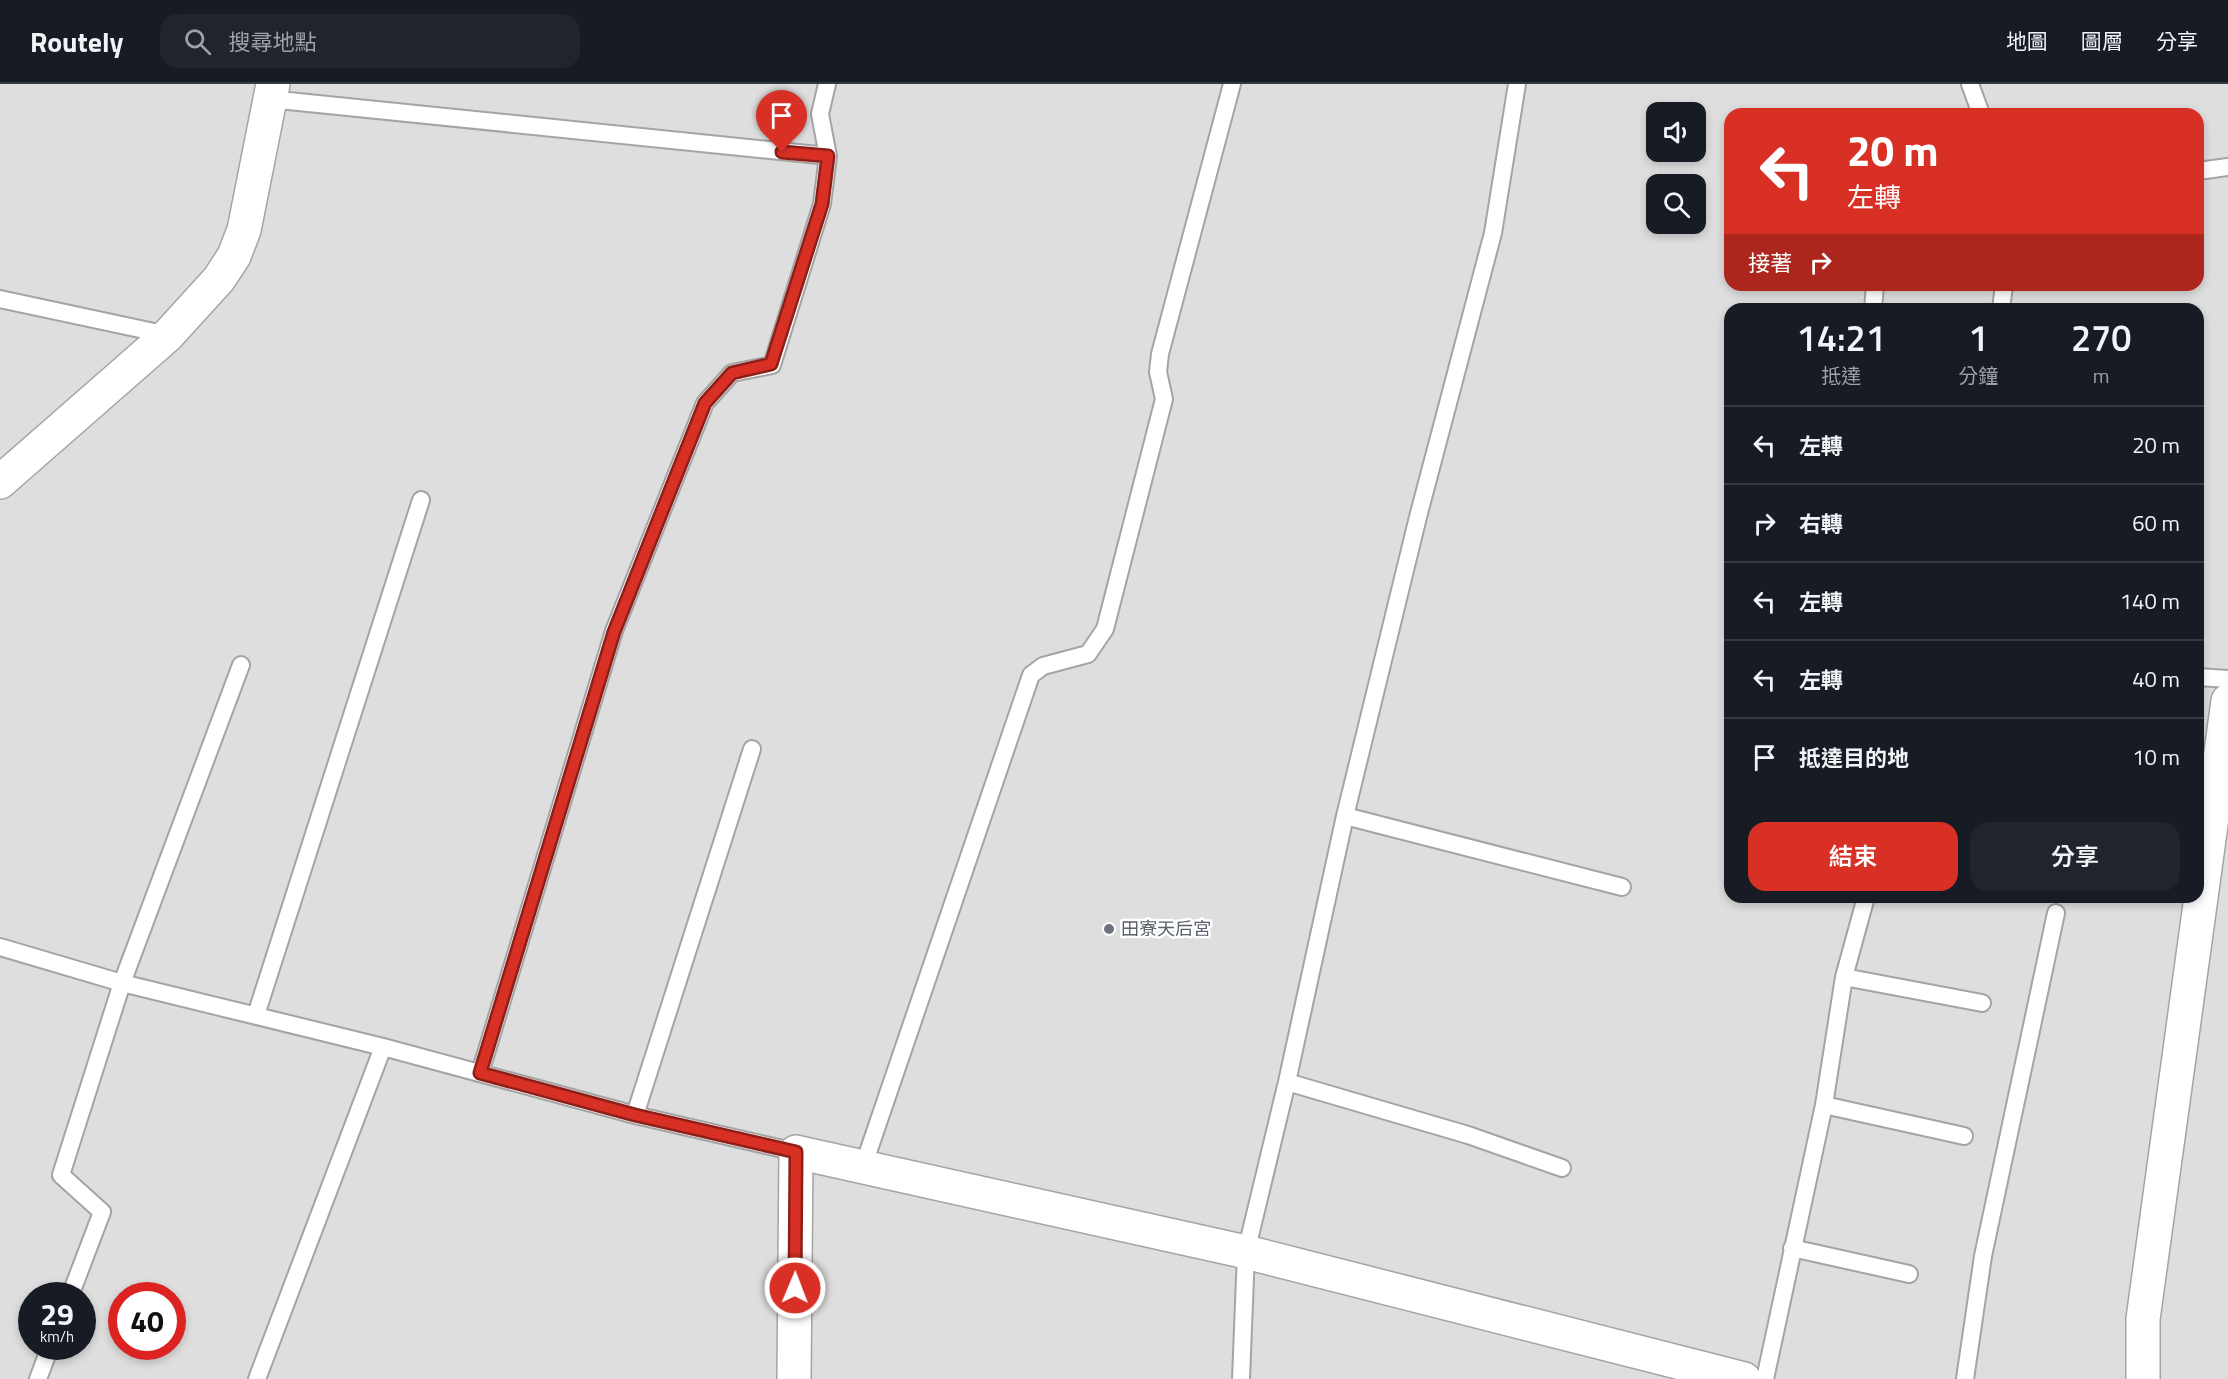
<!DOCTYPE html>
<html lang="zh-TW">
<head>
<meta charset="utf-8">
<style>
  :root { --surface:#171b24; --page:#20242c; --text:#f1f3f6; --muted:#9ea1a6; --line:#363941; --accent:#d93025 }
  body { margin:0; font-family:"Titillium Web","Noto Sans TC",sans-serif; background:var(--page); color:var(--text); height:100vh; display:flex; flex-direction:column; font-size:22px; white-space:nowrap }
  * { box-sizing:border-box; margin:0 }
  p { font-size:20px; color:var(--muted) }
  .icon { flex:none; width:33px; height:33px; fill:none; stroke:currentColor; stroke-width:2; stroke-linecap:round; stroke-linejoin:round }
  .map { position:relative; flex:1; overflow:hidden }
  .sheet { position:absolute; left:1724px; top:219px; width:480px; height:600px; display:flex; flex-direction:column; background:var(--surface); border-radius:18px; box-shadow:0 3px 9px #0003 }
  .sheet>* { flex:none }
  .hud { position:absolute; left:1724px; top:24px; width:480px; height:183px; border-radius:18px; box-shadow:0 3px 9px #0003; background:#d93025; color:#fff; overflow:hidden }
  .tools { position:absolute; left:1646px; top:18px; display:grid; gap:12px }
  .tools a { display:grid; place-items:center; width:60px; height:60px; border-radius:12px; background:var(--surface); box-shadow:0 3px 9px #0003; font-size:30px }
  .speed { position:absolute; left:18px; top:1198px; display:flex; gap:12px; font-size:30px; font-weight:700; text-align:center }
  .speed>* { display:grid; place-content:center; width:78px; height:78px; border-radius:50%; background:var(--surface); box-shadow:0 3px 9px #0003; line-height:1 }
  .speed small { font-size:15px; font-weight:400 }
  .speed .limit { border:9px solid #d22; background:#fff; color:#111 }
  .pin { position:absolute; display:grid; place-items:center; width:51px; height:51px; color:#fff; margin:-62px -26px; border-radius:50% 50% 50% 0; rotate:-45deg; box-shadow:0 0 6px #0007 }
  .pin .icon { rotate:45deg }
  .me { position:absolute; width:66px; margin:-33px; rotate:1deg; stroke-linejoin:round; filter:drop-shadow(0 0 4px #0008) }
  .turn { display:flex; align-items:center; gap:21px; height:126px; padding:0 24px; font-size:27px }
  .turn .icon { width:78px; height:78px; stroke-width:2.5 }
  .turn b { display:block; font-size:42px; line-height:51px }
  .then { display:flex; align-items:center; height:57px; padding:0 24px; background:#0003; gap:12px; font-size:22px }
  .eta { display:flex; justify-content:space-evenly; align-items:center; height:102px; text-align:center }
  .eta b { font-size:36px; font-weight:600; line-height:42px }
  .action { display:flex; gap:12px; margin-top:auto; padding:12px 24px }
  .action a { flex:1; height:69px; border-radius:18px; background:var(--accent); color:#fff; font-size:24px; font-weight:600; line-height:69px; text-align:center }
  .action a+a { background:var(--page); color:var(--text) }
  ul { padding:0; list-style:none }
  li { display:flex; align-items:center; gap:18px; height:78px; padding:0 24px; border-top:2px solid var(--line) }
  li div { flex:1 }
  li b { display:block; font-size:22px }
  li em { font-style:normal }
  header { display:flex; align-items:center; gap:36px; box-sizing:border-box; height:84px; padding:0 30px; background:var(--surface); border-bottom:2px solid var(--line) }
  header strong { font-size:28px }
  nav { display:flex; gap:33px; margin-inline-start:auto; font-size:21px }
  .search { width:420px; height:54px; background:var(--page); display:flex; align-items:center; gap:15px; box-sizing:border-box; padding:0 21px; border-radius:18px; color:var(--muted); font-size:22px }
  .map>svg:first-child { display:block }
  .residential { fill:#dedede; fill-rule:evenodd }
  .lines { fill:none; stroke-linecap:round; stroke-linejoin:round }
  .service-casing { stroke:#a4a4a4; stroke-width:20 }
  .tertiary-casing { stroke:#a4a4a4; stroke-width:36 }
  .service { stroke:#fff; stroke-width:16 }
  .tertiary { stroke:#fff; stroke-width:33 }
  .route-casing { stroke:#8d1f18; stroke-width:15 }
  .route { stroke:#d93025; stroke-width:10 }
  .worship-dot { fill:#6b7280; stroke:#fff; stroke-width:2 }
  .labels { text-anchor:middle; stroke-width:5; stroke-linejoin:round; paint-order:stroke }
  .worship-label { font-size:18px; fill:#5b616d; stroke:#fff; text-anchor:start }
</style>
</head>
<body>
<header>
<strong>Routely</strong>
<div class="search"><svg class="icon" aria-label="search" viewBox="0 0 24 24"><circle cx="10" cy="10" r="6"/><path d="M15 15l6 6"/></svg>搜尋地點</div>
<nav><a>地圖</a><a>圖層</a><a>分享</a></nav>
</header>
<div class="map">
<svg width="2228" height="1295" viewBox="0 0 2228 1295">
  <rect width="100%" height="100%" fill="#f0eee8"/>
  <path class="residential" d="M 0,0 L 2228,0 L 2228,1295 L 0,1295 ZM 1656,28 L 1695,28 L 1695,68 L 1656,68 ZM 1730,30 L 2198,30 L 2198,201 L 1730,201 ZM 1656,100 L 1695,100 L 1695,140 L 1656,140 ZM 1730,225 L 2198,225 L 2198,813 L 1730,813 ZM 32,1212 L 82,1212 L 82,1263 L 32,1263 ZM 122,1212 L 172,1212 L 172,1263 L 122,1263 Z"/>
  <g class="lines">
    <defs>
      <path id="service" d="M 1970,0 L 1981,30
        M 269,15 L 828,72
        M 2198,87 L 2228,83
        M 0,215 L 168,251
        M 1873,225 L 1875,201
        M 2001,225 L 2004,201
        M 2198,593 L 2228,595
        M 1345,732 L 1622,803
        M 0,863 L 122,899 L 383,963 L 635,1031 L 796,1068
        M 1844,893 L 1982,919
        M 256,931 L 421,416
        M 480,989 L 614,547 L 705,319 L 732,289 L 772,281 L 822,120 L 828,72 L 820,30 L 827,0
        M 1287,998 L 1468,1051 L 1562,1084
        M 1824,1021 L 1964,1052
        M 635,1031 L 752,665
        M 863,1083 L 1031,591 L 1043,582 L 1088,570 L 1105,545 L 1164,315 L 1158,288 L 1160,270 L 1232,0
        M 1792,1164 L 1909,1190
        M 70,1212 L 102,1128 L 61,1091 L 122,899 L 241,581
        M 38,1295 L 50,1263
        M 257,1295 L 383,963
        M 1241,1295 L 1246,1168 L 1287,998 L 1345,732 L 1418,433 L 1493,149 L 1517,0
        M 1765,1295 L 1824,1021 L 1844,893 L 1866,813
        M 1965,1295 L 1983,1172 L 2056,829"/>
      <path id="tertiary" d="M 0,398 L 168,251 L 219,195 L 234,172 L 244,146 L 273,0
        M 794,1295 L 796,1068 L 1246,1168 L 1744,1295
        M 2143,1295 L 2143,1235 L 2228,617"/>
    </defs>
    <use href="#service" class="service-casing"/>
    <use href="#tertiary" class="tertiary-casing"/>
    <use href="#service" class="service"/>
    <use href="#tertiary" class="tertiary"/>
  </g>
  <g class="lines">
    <defs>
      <path id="route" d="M 782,68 L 828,72 L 822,120 L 771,280 L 732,289 L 705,319 L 614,548 L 480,989 L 635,1031 L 796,1068 L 795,1204"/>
    </defs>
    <use href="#route" class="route-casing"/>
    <use href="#route" class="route"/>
  </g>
  <circle class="worship-dot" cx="1109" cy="845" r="6"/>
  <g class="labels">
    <g class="worship-label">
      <text x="1121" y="851">田寮天后宮</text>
    </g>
  </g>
</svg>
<div class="tools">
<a><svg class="icon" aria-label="sound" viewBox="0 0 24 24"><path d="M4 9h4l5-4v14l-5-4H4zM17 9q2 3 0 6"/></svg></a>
<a><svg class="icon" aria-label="search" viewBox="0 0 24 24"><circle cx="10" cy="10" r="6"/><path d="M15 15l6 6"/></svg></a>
</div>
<div class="speed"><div>29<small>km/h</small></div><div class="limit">40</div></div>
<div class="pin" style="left:782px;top:68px;background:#d93025"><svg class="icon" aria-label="arrive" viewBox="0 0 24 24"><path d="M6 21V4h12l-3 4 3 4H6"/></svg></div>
<svg class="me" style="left:795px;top:1204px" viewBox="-20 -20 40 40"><circle r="17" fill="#d93025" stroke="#fff" stroke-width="3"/><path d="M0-11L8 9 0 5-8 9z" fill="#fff"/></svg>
<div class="hud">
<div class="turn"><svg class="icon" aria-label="left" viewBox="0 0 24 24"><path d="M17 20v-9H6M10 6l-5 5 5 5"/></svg><div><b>20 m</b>左轉</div></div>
<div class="then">接著<svg class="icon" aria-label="right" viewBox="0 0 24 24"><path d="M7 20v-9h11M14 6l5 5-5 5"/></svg></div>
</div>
<section class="sheet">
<div class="eta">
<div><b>14:21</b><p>抵達</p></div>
<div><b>1</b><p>分鐘</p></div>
<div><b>270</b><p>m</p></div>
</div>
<ul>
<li><svg class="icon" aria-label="left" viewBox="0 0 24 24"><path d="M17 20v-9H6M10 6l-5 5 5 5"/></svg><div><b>左轉</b></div><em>20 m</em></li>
<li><svg class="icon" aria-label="right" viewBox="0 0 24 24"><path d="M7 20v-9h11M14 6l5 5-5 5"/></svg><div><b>右轉</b></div><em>60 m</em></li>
<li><svg class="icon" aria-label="left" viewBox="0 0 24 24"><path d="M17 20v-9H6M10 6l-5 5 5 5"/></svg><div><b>左轉</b></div><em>140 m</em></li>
<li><svg class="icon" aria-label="left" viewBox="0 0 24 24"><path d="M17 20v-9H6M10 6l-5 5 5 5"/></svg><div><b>左轉</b></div><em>40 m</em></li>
<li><svg class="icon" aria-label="arrive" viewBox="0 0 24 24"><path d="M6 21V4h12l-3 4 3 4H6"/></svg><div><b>抵達目的地</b></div><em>10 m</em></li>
</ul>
<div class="action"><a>結束</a><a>分享</a></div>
</section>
</div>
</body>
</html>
